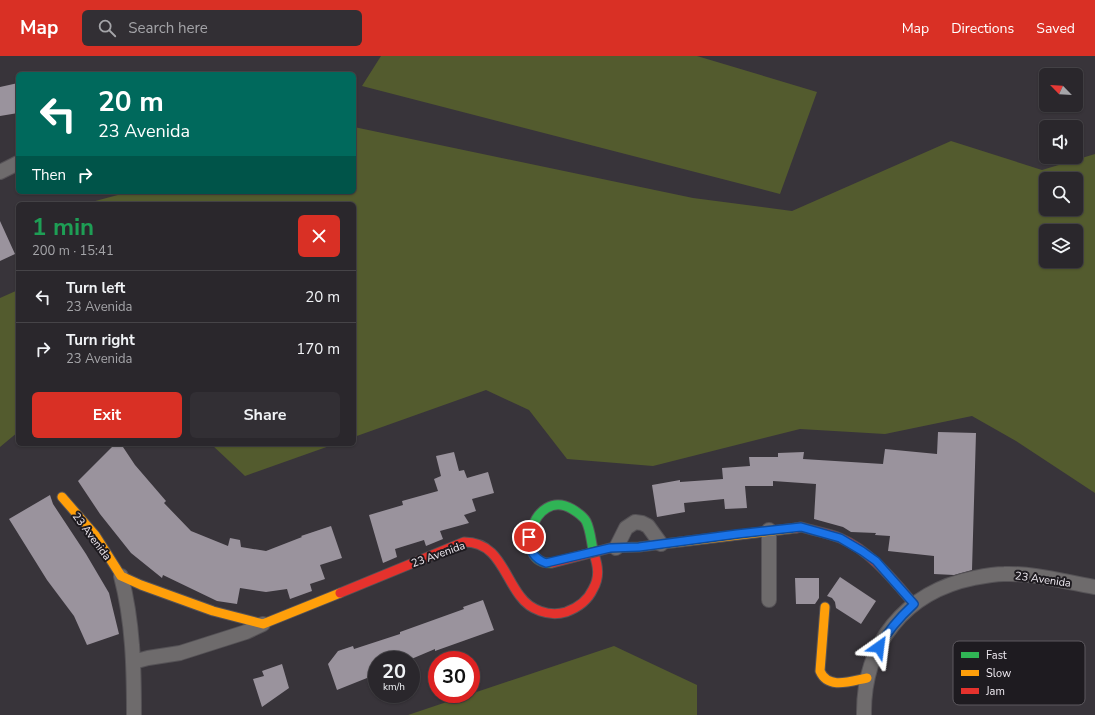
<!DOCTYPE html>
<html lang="en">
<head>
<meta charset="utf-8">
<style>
  :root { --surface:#2a272c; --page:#322f34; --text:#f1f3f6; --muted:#a5a5a9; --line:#464448; --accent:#d93025 }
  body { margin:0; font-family:"Nunito Sans",sans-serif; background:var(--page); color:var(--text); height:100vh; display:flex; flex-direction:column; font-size:15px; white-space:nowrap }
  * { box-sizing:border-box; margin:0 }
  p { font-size:13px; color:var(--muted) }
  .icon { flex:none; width:22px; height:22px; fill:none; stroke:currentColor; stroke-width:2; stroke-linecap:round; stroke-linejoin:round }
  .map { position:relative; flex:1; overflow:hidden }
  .details { position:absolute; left:16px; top:146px; width:340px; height:244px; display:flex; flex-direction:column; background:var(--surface); border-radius:6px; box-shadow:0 1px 3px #0004,0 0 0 1px var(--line) }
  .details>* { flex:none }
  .banner { position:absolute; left:16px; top:16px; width:340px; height:122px; border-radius:6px; box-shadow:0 1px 3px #0004,0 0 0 1px var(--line); background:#00695c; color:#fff; overflow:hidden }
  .needle { width:26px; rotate:295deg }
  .buttons { position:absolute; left:1039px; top:12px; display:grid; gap:8px }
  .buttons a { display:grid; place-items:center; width:44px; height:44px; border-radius:6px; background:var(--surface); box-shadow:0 1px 3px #0004,0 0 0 1px var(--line); font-size:20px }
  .speed { position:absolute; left:368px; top:595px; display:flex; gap:8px; font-size:20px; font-weight:700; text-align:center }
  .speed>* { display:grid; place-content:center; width:52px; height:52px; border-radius:50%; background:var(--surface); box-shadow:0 1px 3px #0004,0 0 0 1px var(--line); line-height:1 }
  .speed small { font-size:10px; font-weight:400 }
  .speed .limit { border:6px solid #d22; background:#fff; color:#111 }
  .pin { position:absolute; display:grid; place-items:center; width:34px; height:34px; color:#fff; margin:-17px; border:2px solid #fff; border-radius:50%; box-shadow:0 1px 4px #0007 }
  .me { position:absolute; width:44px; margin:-22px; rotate:31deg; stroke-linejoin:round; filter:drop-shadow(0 0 3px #0008) }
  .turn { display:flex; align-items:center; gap:14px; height:84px; padding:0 16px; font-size:18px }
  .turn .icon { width:52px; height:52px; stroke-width:2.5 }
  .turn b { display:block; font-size:28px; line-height:34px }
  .then { display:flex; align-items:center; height:38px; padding:0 16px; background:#0003; gap:8px; font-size:15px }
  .round { display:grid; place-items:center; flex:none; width:42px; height:42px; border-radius:6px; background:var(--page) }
  .summary { display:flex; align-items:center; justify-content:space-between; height:68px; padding:0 16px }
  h1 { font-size:24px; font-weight:700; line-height:30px; color:#1e9e55 }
  .primary-button { display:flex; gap:8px; margin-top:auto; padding:8px 16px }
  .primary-button a { flex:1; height:46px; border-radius:6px; background:var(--accent); color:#fff; font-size:16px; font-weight:700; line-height:46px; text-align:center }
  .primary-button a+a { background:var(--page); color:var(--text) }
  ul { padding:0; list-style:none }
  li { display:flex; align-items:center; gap:12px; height:52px; padding:0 16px; border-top:1px solid var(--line) }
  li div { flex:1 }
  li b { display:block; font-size:15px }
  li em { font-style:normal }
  header { display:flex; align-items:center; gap:24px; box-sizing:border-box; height:56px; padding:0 20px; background:var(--accent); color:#fff }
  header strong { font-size:19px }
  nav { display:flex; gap:22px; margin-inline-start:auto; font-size:14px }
  .search { width:280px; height:36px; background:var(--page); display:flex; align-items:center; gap:10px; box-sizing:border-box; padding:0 14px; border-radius:6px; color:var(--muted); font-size:15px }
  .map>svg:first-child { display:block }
  .forest { fill:#535b2e; fill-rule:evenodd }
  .building { fill:#9a939d }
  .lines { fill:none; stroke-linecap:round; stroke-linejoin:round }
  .street-casing { stroke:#555256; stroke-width:16 }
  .fast-casing { stroke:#555256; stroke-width:11 }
  .slow-casing { stroke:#555256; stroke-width:11 }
  .jam-casing { stroke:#555256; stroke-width:11 }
  .street { stroke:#6e6b6c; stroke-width:14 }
  .fast { stroke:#30b455; stroke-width:9 }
  .slow { stroke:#ff9f0a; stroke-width:9 }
  .jam { stroke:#e5322d; stroke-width:9 }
  .jam-bridge-casing { stroke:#555256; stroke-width:11; stroke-linecap:butt }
  .jam-bridge { stroke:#e5322d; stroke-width:9 }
  .route-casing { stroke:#114b97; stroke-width:10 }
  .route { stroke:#1a73e8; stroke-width:7 }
  .labels { text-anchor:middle; stroke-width:4; stroke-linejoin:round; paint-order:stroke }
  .street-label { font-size:11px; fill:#efeaf1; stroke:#1e1b20 }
  .key { fill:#1e1b20; stroke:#5d595f; stroke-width:1 }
  .key-label { font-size:11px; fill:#efeaf1 }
</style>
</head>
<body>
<header>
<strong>Map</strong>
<div class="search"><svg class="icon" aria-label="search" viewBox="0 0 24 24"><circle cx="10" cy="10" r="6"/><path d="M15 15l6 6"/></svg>Search here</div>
<nav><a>Map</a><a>Directions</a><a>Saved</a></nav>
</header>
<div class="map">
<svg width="1095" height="659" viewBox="0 0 1095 659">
  <rect width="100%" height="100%" fill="#38343a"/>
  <path class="forest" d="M 381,0 L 697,0 L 817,36 L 780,138 L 362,30 Z
    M 354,71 L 693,142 L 792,155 L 951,85 L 1042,114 L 1095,98 L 1095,437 L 1016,385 L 972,360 L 885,378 L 800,373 L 653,410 L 567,403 L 529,354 L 486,334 L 354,381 L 354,148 L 84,148 L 129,136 L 354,136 ZM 1046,123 L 1076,123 L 1076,153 L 1046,153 ZM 1046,175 L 1076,175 L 1076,205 L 1046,205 Z
    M 18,234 L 18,376 L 0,391 L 0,242 Z
    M 211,388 L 335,388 L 245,420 Z
    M 614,590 L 697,629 L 697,659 L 408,659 Z"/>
  <path class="building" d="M 18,27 L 18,57 L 0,60 L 0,31 Z
    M 0,165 L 15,198 L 0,205 Z
    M 938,376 L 976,377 L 972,514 L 954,519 L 934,518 L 934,500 L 888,495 L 890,480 L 875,479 L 876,477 L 851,476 L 843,471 L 814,463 L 816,428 L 773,425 L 773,430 L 745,430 L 747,452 L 725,453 L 724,443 L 684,447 L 685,456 L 657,461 L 652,429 L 680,424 L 680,426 L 723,423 L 722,412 L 750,410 L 749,401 L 778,401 L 778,397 L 804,396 L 803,403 L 883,408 L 885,393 L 937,398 Z
    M 115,388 L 121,388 L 135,409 L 166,445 L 164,447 L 191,475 L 228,490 L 230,482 L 240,484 L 241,491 L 266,495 L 302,481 L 301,480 L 331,470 L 342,502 L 320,509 L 325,523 L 310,528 L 312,535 L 290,543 L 287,533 L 266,536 L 240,532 L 237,548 L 217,545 L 163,519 L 162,522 L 131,497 L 100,458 L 78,425 Z
    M 454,396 L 459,415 L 464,414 L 467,422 L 488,416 L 494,437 L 472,443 L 476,455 L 464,459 L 469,467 L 440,475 L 443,483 L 426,490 L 424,484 L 395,493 L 397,501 L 383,507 L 369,459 L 403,449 L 402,445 L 438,435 L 434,423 L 441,420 L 436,400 Z
    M 50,439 L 53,448 L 86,498 L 109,537 L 119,578 L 87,589 L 74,560 L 47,524 L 9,463 Z
    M 840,521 L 876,545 L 861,568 L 836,552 L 835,546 L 832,542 L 827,540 Z
    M 795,522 L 819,522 L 819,542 L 815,548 L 796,548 Z
    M 483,544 L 494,574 L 435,595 L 435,593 L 409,604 L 377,604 L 377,618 L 337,634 L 328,608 L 338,595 L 353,590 L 354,593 L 400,578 L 400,576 L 464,553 L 463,551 Z
    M 282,608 L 289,632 L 262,651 L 253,623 L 264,620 L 262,615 Z"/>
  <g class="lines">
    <defs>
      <path id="street" d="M 0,116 L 18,107
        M 769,474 L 769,544
        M 616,492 L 626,472 L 635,466 L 642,467 L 648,470 L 661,488
        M 121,520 C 133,566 134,612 134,659
        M 133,606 L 148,602 L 180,597 L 246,576 L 263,568
        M 864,659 C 863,588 905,536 974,522 C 984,520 994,518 1004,518 C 1035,517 1065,526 1095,531"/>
      <path id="fast" d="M 552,507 C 511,509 533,430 572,453 C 577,456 583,460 586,465 C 591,475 591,487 594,498"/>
      <path id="slow" d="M 62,441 L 95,479 L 121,520 L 141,529 L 213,555 L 263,568 L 340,537
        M 610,492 L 639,491 L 796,472
        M 825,551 L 820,615 C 828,634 851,625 867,622"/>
      <path id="jam" d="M 796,472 L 801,471 C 814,475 828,477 840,482 C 872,496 892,523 914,548
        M 340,537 L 464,486 C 498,486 503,518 520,540 C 530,554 549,561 566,556 C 577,552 588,544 593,533 C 600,521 598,510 594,498"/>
    </defs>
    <use href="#street" class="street-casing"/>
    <use href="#fast" class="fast-casing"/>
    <use href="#slow" class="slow-casing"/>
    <use href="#jam" class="jam-casing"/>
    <use href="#street" class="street"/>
    <use href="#fast" class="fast"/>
    <use href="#slow" class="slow"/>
    <use href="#jam" class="jam"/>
    <defs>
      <path id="jam-bridge" d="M 552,507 L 610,492"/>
    </defs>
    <use href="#jam-bridge" class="jam-bridge-casing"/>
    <use href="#jam-bridge" class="jam-bridge"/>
  </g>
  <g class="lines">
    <defs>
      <path id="route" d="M 529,481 C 529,494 534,503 546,507 L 610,492 L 639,491 L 737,478 L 801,471 L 840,482 L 862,495 L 876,505 L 914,548 C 900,561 888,574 879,591"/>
    </defs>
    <use href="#route" class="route-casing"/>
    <use href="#route" class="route"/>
  </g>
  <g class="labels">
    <g class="street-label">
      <text transform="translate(92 480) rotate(53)" y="4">23 Avenida</text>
      <text transform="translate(438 498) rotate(-20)" y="4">23 Avenida</text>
      <text transform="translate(1043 523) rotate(8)" y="4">23 Avenida</text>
    </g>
  </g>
  <rect x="953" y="585" width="132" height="64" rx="6" class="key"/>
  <rect x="961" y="596" width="18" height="6" fill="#30b455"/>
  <rect x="961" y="614" width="18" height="6" fill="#ff9f0a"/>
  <rect x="961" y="632" width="18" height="6" fill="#e5322d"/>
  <g class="key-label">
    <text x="986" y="603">Fast</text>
    <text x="986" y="621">Slow</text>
    <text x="986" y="639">Jam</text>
  </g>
</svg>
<div class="buttons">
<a><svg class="needle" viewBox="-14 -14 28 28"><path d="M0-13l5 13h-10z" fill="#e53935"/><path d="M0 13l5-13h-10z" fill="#a5a5a9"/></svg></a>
<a><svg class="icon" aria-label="sound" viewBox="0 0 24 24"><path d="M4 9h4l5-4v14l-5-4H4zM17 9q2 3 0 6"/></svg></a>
<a><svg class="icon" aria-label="search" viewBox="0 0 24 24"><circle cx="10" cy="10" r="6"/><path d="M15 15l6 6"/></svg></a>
<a><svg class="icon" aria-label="layers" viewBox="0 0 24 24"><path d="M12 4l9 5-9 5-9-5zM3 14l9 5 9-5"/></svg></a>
</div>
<div class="speed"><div>20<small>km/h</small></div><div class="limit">30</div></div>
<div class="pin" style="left:529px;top:481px;background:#d93025"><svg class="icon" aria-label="arrive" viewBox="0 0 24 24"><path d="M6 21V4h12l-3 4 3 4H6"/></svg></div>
<svg class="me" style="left:879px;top:591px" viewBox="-20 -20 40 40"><path d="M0-17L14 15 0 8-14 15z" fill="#1a73e8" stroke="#fff" stroke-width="4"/></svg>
<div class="banner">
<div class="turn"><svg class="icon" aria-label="left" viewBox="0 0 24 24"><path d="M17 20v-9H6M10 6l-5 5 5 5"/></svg><div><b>20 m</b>23 Avenida</div></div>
<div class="then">Then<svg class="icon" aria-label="right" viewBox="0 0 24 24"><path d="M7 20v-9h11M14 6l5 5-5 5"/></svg></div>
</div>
<section class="details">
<div class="summary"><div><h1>1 min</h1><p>200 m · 15:41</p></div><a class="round" style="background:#d93025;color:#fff"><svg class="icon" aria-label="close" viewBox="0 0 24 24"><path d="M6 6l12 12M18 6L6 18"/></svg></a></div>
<ul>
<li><svg class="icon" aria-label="left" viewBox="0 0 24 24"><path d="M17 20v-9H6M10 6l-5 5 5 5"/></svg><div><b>Turn left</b><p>23 Avenida</p></div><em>20 m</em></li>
<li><svg class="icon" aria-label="right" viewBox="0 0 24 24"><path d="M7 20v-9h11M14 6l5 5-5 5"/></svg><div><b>Turn right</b><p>23 Avenida</p></div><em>170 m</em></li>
</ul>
<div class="primary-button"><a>Exit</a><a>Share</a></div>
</section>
</div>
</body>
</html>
